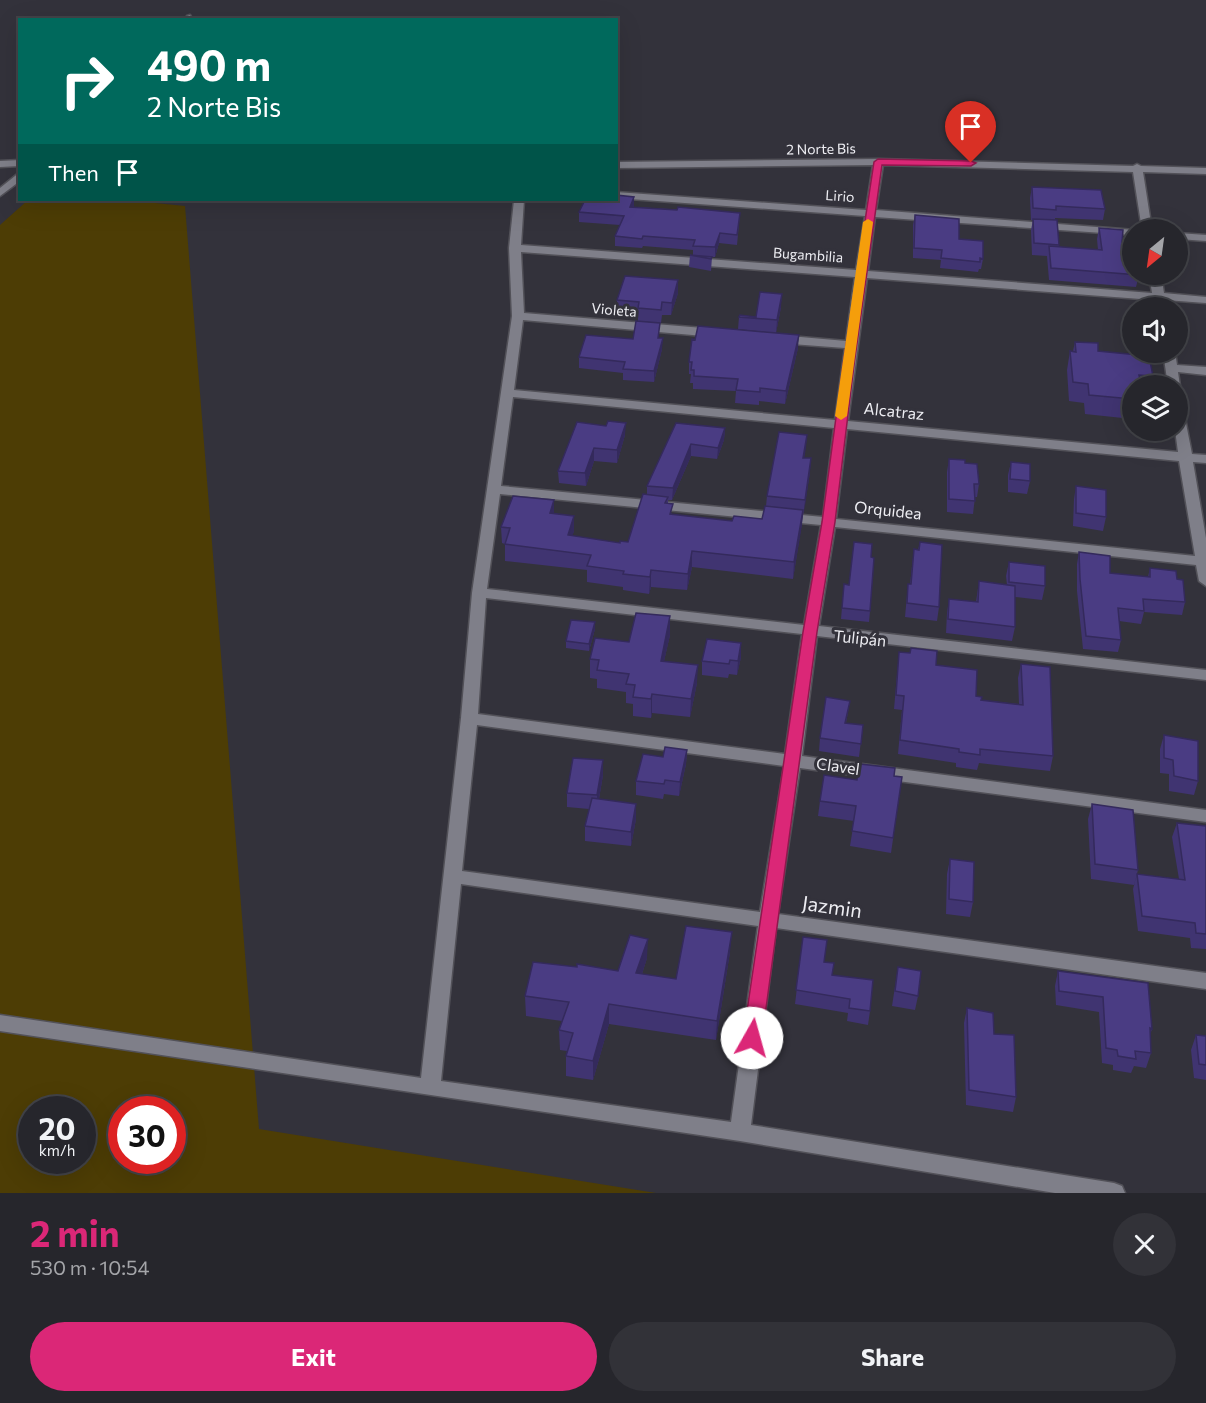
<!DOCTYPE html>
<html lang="en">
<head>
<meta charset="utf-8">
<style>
  :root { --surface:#26262c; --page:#323238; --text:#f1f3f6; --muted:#a4a5a9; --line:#424348; --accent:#db2777 }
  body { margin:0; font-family:Commissioner,sans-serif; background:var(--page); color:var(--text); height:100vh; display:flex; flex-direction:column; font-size:22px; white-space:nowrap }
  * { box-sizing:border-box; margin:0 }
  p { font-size:20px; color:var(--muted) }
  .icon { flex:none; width:33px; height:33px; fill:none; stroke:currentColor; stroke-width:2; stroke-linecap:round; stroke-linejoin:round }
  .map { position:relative; height:1193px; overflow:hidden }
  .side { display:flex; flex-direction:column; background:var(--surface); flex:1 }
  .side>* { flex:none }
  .top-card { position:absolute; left:18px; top:18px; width:600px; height:183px; border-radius:0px; box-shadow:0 6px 24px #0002,0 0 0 2px var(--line); background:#00695c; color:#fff; overflow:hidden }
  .needle { width:39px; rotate:209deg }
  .tools { position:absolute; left:1122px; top:219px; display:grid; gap:12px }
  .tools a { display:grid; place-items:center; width:66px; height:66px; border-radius:50%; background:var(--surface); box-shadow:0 6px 24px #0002,0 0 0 2px var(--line); font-size:30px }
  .speed { position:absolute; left:18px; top:1096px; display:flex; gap:12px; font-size:30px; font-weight:700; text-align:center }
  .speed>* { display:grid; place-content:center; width:78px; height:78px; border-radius:50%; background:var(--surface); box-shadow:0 6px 24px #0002,0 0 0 2px var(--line); line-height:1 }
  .speed small { font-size:15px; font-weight:400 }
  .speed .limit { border:9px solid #d22; background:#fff; color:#111 }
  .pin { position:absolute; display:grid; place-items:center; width:51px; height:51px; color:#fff; margin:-62px -26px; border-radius:50% 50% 50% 0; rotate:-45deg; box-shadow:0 0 6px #0007 }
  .pin .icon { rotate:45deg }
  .me { position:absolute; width:66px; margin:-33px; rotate:7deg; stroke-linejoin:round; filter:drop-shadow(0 0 4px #0008) }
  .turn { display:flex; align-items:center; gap:21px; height:126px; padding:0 30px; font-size:27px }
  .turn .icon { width:78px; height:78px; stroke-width:2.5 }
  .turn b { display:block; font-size:42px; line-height:51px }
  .then { display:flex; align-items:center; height:57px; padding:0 30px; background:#0003; gap:12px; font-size:22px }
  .round { display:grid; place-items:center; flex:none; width:63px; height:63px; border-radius:32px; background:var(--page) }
  .overview { display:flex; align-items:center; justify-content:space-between; height:102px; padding:0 30px }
  h1 { font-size:36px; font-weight:700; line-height:45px; color:var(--accent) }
  .primary-button { display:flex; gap:12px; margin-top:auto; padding:12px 30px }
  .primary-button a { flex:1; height:69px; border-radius:36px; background:var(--accent); color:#fff; font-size:24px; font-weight:700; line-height:69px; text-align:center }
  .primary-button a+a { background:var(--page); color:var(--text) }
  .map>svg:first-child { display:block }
  .green { fill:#4d3d05; fill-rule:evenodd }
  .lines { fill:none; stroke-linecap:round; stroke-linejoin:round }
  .minor-casing { stroke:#525158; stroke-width:3 }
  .minor { fill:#7f7f89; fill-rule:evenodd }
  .wall { fill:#403471 }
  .shaded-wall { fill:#342a5c }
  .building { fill:#4a3c83; stroke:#342a5c; stroke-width:1.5 }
  .route { fill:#db2777; stroke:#8e194d; stroke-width:1.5 }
  .slow { fill:#f59e0b }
  .labels { text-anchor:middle; stroke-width:6; stroke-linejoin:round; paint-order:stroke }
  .far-street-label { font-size:14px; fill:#eeeef3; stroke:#33323b }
  .street-label { font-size:16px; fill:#eeeef3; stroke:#33323b }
  .near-street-label { font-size:20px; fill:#eeeef3; stroke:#33323b }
</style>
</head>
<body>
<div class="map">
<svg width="1206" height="1193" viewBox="0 0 1206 1193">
  <rect width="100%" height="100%" fill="#33323b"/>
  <path class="green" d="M 28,200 L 125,200 L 185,206 L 259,1129 L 656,1193 L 0,1193 L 0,225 ZM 32,1110 L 82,1110 L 82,1161 L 32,1161 ZM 122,1110 L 172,1110 L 172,1161 L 122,1161 Z"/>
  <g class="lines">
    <defs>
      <path id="minor" d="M 190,15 L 193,20 L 185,20 L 187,16 Z
        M 878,159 L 1133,166 L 1137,164 L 1141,166 L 1206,168 L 1206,174 L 1143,172 L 1152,230 L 1142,230 L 1133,172 L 883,165 L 876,210 L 1135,230 L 1132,230 L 1132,235 L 875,217 L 868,271 L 1152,293 L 1149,274 L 1161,274 L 1164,293 L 1206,297 L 1206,303 L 1165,300 L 1167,308 L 1155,308 L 1154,300 L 867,278 L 848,421 L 1178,452 L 1175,430 L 1178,430 L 1178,407 L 1183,408 L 1192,454 L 1206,455 L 1206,463 L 1193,462 L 1206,538 L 1206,586 L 1199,581 L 1196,565 L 835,527 L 819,626 L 1206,670 L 1206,680 L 817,636 L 802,756 L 1206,810 L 1206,822 L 800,768 L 778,914 L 1206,973 L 1206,989 L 776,928 L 751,1125 L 1114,1183 L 1122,1186 L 1125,1193 L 1055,1193 L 740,1141 L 0,1031 L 0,1015 L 421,1078 L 461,718 L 472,593 L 512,316 L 509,248 L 514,200 L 524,200 L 521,245 L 856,270 L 865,216 L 616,198 L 616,192 L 866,210 L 873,165 L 616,168 L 616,162 ZM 521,252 L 855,277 L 846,341 L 778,335 L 772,339 L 778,343 L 845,348 L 835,420 L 514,390 L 523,320 L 715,337 L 721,333 L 715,329 L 524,313 ZM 513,397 L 834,428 L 823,517 L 501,486 ZM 847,429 L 1179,461 L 1195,556 L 836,519 ZM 500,494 L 821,525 L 804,625 L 487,589 ZM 486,598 L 802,634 L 785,754 L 478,714 ZM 477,725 L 784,766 L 760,912 L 462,871 ZM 461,884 L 758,926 L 731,1122 L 441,1081 Z
        M 20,160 L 20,166 L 0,167 L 0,161 Z
        M 20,172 L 20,181 L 0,196 L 0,188 Z
        M 1178,233 L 1206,235 L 1206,241 L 1178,239 Z
        M 1163,352 L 1175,352 L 1177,365 L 1206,367 L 1206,375 L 1178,372 L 1180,386 L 1178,389 L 1178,386 L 1168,386 Z"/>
    </defs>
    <use href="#minor" class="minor-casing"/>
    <use href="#minor" class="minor"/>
  </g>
  <path class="wall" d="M 1032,187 L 1105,209 L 1103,220 L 1055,218 L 1055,220 L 1059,247 L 1098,250 L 1097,239 L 1099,228 L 1122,242 L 1139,275 L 1136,287 L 1049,280 L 1047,256 L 1032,255 L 1031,230 L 1033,220 L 1031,220 L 1030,198 Z
    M 634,206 L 634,207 L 740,213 L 737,245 L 719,243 L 715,257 L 712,257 L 711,271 L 689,267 L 690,255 L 693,255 L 693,250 L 643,246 L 642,248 L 615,246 L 615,236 L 620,225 L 579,222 L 579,212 Z
    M 915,215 L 959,239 L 983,259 L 981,269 L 979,269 L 978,272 L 940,268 L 941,260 L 913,258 L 913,225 Z
    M 678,280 L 678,293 L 671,315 L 662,315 L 661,323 L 638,321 L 638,314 L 617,312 L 617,300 Z
    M 781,307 L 776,333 L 738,329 L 739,317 L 756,317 Z
    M 659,338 L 662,349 L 654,382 L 623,380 L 623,373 L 579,368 L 579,357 L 633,339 Z
    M 1075,342 L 1153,376 L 1151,386 L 1132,386 L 1132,419 L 1085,414 L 1084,403 L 1069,401 L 1067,370 L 1070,351 L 1073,351 Z
    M 798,348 L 785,404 L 759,401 L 759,405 L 735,403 L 736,391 L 693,389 L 693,383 L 690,383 L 691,374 L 689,374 L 689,362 Z
    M 577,422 L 625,435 L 617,463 L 594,461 L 586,486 L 559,483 L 558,471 Z
    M 676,423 L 725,428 L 724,440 L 717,459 L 691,456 L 672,500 L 668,500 L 668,504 L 672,515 L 732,521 L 762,519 L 766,506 L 767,496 L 807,435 L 804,458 L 810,472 L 793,579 L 692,567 L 687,590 L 651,587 L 649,594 L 623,590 L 623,587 L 587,582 L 587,570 L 505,561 L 505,544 L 502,543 L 501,527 L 554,514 L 574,516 L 574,531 L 572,536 L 620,543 L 628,542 L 647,495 L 647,486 Z
    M 949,459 L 965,463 L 979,484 L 977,497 L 975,497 L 973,514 L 947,512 L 947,472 Z
    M 1011,462 L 1030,481 L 1027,494 L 1008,492 L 1008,475 Z
    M 1076,486 L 1106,517 L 1103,531 L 1073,526 L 1074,499 Z
    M 920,542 L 939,607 L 937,621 L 905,617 L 908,584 L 910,584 L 914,549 L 918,550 Z
    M 1079,552 L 1110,573 L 1148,577 L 1150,568 L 1177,579 L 1185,602 L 1182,615 L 1144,612 L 1141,624 L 1119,621 L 1121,640 L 1118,652 L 1083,649 L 1077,591 L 1077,564 Z
    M 871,557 L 870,611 L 869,622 L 841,619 L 844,584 L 849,585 Z
    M 1009,562 L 1045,586 L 1042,600 L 1015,597 L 1015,627 L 1012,641 L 946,633 L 947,613 L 949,599 L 976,602 L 979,581 L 1007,585 L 1006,576 Z
    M 670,616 L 670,635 L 664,661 L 697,683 L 690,717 L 652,713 L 651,718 L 633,716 L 633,704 L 626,703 L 626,692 L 597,688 L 597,679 L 590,678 L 590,659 L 629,642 Z
    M 595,622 L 595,629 L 589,651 L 566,648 L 566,641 Z
    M 741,643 L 741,657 L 737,675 L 729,674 L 728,678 L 702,675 L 702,661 Z
    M 899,652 L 936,665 L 981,700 L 1019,704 L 1018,678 L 1021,664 L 1053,756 L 1050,771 L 979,763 L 977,770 L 956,767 L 956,763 L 898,754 L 902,710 L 894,709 Z
    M 850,701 L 846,723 L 863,725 L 859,757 L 819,751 L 820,738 Z
    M 1164,735 L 1198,781 L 1194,795 L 1169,791 L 1169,774 L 1160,773 L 1160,749 Z
    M 687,750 L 686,764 L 679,796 L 664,794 L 663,799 L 636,795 L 636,781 L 663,757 Z
    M 603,775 L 599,799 L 636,804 L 636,819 L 631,846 L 585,841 L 585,826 L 589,809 L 567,807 L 567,793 Z
    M 894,776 L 902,777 L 891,853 L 850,846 L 854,821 L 818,816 L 820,801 L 857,780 Z
    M 1092,804 L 1138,870 L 1134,885 L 1091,879 L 1088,819 Z
    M 1177,823 L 1206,826 L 1206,949 L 1191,948 L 1190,938 L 1138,931 L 1133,889 L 1137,874 L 1179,879 L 1172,837 Z
    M 950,859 L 973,902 L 970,917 L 946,914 L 947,874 Z
    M 803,937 L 824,962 L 832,975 L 870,1011 L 868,1025 L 847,1021 L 848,1013 L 795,1004 Z
    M 730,952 L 716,1040 L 609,1024 L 593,1080 L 566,1076 L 566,1056 L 567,1051 L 560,1050 L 559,1030 L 562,1021 L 526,1016 L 525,996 L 577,967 L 618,971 L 647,958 L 642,974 L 676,979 Z
    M 898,967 L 918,996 L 915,1010 L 892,1006 Z
    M 1058,971 L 1148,983 L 1152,1029 L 1150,1035 L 1151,1053 L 1146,1068 L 1134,1066 L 1131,1073 L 1113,1070 L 1113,1065 L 1102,1063 L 1099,1012 L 1056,1005 L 1055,986 Z
    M 967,1008 L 994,1034 L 1016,1097 L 1013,1112 L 966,1105 L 964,1023 Z
    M 1196,1035 L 1206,1036 L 1206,1080 L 1194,1078 L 1191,1050 Z"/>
  <path class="shaded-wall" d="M 634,197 L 634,206 L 630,217 L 630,207 Z
    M 720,233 L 719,243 L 715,257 L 715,247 Z
    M 678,280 L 678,293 L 671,315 L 672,303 Z
    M 782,294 L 781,307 L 776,333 L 777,320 Z
    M 799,335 L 798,348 L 785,404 L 786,391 Z
    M 663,338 L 662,349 L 654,382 L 654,371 Z
    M 626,423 L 625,435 L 617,463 L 617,450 Z
    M 725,428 L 724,440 L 717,459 L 718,448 Z
    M 807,435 L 806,448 L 802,471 L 803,458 Z
    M 691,444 L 691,456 L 672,500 L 673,488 Z
    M 594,448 L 594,461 L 586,486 L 585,473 Z
    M 811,458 L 810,472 L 804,513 L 805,500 Z
    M 554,500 L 554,515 L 550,513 Z
    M 803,510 L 802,525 L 793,579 L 794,562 Z
    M 574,516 L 574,531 L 568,551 L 568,535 Z
    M 692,551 L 692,567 L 687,590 L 688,574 Z
    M 651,570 L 651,587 L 649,594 L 650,577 Z
    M 670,616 L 670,635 L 660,679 L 661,661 Z
    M 595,622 L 595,629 L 589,651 L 589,644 Z
    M 741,643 L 741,657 L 737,675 L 738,661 Z
    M 698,665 L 697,683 L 690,717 L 691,699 Z
    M 652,694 L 652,713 L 651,718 L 651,699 Z
    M 687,750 L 686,764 L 679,796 L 680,782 Z
    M 603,760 L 603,775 L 597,810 L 597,795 Z
    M 636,804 L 636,819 L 631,846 L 631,832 Z
    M 732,932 L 730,952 L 716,1040 L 717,1021 Z
    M 648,939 L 647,958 L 636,993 L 636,973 Z
    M 609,1004 L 609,1024 L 593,1080 L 593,1061 Z"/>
  <path class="building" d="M 1032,187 L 1101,190 L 1105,209 L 1056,206 L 1056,210 L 1033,208 Z
    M 616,195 L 634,197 L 630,207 L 677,210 L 678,207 L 740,213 L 737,235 L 720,233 L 715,247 L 693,246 L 695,240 L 643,236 L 642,239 L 615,236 L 624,216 L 579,212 L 585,200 L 616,200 Z
    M 915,215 L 959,219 L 959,239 L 983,241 L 983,259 L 980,258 L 980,262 L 941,258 L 942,250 L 914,248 Z
    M 1033,219 L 1057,220 L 1059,245 L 1034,243 Z
    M 1099,228 L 1123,230 L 1122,242 L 1132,243 L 1132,274 L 1139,275 L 1051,268 L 1049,246 L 1102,250 Z
    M 690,255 L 712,257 L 711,259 Z
    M 625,276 L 678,280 L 672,303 L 662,302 L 661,310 L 638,308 L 639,302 L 617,300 Z
    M 760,292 L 782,294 L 777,320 L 739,317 L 740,315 L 756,317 Z
    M 636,321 L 660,323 L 658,338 L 663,338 L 654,371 L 623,369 L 625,362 L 579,357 L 586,335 L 633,339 Z
    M 698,326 L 799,335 L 786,391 L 760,388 L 760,392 L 736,390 L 738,379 L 694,376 L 694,370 L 691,370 L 692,362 L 689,362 L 692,339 L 695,340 Z
    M 1075,342 L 1098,343 L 1098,351 L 1149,356 L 1153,376 L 1139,375 L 1141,386 L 1132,386 L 1132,399 L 1089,395 L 1088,384 L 1073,382 L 1070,351 L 1076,352 Z
    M 608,421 L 626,423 L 617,450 L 594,448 L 585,473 L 558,471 L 577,422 L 606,426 Z
    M 676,423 L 725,428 L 718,448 L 691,444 L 673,488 L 647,486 Z
    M 779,432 L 807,435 L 803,458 L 811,458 L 805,500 L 767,496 Z
    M 949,459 L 965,460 L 965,463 L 977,464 L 979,484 L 974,484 L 975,501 L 949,499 Z
    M 1011,462 L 1030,464 L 1030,481 L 1010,479 Z
    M 1076,486 L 1106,490 L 1106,517 L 1076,513 Z
    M 643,494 L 668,497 L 665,503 L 673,504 L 670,514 L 732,521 L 734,516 L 762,519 L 765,506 L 803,510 L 794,562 L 692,551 L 688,574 L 651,570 L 650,577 L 623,574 L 624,571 L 587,566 L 591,555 L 505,544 L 510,528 L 501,527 L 513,496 L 554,500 L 550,513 L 574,516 L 568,535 L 620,543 L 620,541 L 628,542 Z
    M 854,542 L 872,544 L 871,557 L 874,558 L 870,611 L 842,608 L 844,584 L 849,585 Z
    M 920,542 L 942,545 L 939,607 L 907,603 L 908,584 L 911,584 L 914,549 L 919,550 Z
    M 1079,552 L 1110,556 L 1110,573 L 1150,577 L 1150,568 L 1176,571 L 1177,579 L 1183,580 L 1185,602 L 1143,599 L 1144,611 L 1118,608 L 1121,640 L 1086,636 L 1080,579 Z
    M 1009,562 L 1045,566 L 1045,586 L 1009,582 Z
    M 979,581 L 1015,586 L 1015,627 L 948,619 L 949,599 L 978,602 Z
    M 636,613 L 670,616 L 661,661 L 698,665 L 691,699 L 652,694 L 651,699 L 633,697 L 635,685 L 626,684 L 629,674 L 597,670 L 599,660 L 590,659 L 595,638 L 629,642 Z
    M 571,620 L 595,622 L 589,644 L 566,641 Z
    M 707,639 L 741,643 L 738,661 L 730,660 L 729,664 L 702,661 Z
    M 911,648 L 937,651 L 936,665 L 977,670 L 976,696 L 982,697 L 981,700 L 1023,705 L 1021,664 L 1050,667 L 1053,756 L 980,749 L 980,755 L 959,752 L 959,749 L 900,740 L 904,696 L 896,695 L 899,652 L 910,653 Z
    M 826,697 L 850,701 L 845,723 L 863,725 L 861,744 L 820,738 Z
    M 1164,735 L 1198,741 L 1198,781 L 1174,776 L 1173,760 L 1164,758 Z
    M 665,747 L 687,750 L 680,782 L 665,780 L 664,784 L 636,781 L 643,754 L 663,757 Z
    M 573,758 L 603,760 L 597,795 L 567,793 Z
    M 860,764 L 895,768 L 894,776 L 902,777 L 893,838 L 852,831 L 856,806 L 820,801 L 824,775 L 857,780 Z
    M 592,798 L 636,804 L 631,832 L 585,826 Z
    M 1092,804 L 1133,810 L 1138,870 L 1095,864 Z
    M 1177,823 L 1206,826 L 1206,934 L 1196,933 L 1195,923 L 1142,916 L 1137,874 L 1185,880 Z
    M 950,859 L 974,862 L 973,902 L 949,899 Z
    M 686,926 L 732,932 L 717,1021 L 609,1004 L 593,1061 L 566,1056 L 573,1033 L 559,1030 L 569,1002 L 525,996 L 533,962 L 577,967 L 577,964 L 618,971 L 630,935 L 648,939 L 636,973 L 676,979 Z
    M 803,937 L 827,940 L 824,962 L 834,963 L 832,975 L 873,980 L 870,1011 L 849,1008 L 850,999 L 796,990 Z
    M 898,967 L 921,971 L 918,996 L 895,991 Z
    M 1058,971 L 1148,983 L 1152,1029 L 1150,1028 L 1151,1053 L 1135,1051 L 1136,1059 L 1118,1056 L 1117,1050 L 1106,1048 L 1103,997 L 1059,991 Z
    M 967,1008 L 993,1013 L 994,1034 L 1014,1035 L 1016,1097 L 969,1090 Z
    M 1196,1035 L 1206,1036 L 1206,1065 L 1199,1064 Z"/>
  <path class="route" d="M 878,159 L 971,161 L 976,163 L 971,166 L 882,165 L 854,365 L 835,522 L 817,632 L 762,1038 L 759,1043 L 752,1046 L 746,1043 L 743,1038 L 803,632 L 822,522 L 843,365 L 874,162 Z"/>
  <path class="slow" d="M 868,219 L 873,222 L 847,416 L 841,420 L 835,416 L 863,222 Z"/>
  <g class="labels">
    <g class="far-street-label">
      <text transform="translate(821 149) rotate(-1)" y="5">2 Norte Bis</text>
      <text transform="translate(840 196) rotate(4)" y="5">Lirio</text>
      <text transform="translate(808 255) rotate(4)" y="5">Bugambilia</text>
      <text transform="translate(614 310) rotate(5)" y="5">Violeta</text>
    </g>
    <g class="street-label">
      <text transform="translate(894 411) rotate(6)" y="6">Alcatraz</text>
      <text transform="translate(888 510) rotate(6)" y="6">Orquidea</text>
      <text transform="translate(860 638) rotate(6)" y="6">Tulipán</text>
      <text transform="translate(838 766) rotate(8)" y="6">Clavel</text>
    </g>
    <g class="near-street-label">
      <text transform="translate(832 907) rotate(8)" y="7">Jazmin</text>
    </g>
  </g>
</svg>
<div class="tools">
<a><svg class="needle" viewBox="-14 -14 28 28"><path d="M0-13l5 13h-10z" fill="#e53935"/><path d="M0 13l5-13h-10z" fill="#a4a5a9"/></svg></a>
<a><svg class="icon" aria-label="sound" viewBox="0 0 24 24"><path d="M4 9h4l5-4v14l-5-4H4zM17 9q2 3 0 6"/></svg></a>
<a><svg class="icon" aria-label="layers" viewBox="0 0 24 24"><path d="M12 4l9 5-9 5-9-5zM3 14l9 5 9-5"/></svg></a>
</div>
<div class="speed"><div>20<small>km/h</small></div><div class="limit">30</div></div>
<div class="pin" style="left:971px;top:163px;background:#d93025"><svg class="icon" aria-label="arrive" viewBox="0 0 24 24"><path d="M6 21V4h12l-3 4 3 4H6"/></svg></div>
<svg class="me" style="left:752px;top:1038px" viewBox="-20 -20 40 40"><circle r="19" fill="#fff"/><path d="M0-13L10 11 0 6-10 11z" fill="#db2777"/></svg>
<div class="top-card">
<div class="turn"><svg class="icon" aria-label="right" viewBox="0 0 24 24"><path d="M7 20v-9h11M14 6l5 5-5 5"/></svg><div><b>490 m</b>2 Norte Bis</div></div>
<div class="then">Then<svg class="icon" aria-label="arrive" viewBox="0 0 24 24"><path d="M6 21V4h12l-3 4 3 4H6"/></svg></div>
</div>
</div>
<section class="side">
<div class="overview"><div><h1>2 min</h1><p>530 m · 10:54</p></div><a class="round"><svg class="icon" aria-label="close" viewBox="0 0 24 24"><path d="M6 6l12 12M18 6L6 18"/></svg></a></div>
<div class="primary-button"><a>Exit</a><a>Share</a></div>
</section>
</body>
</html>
